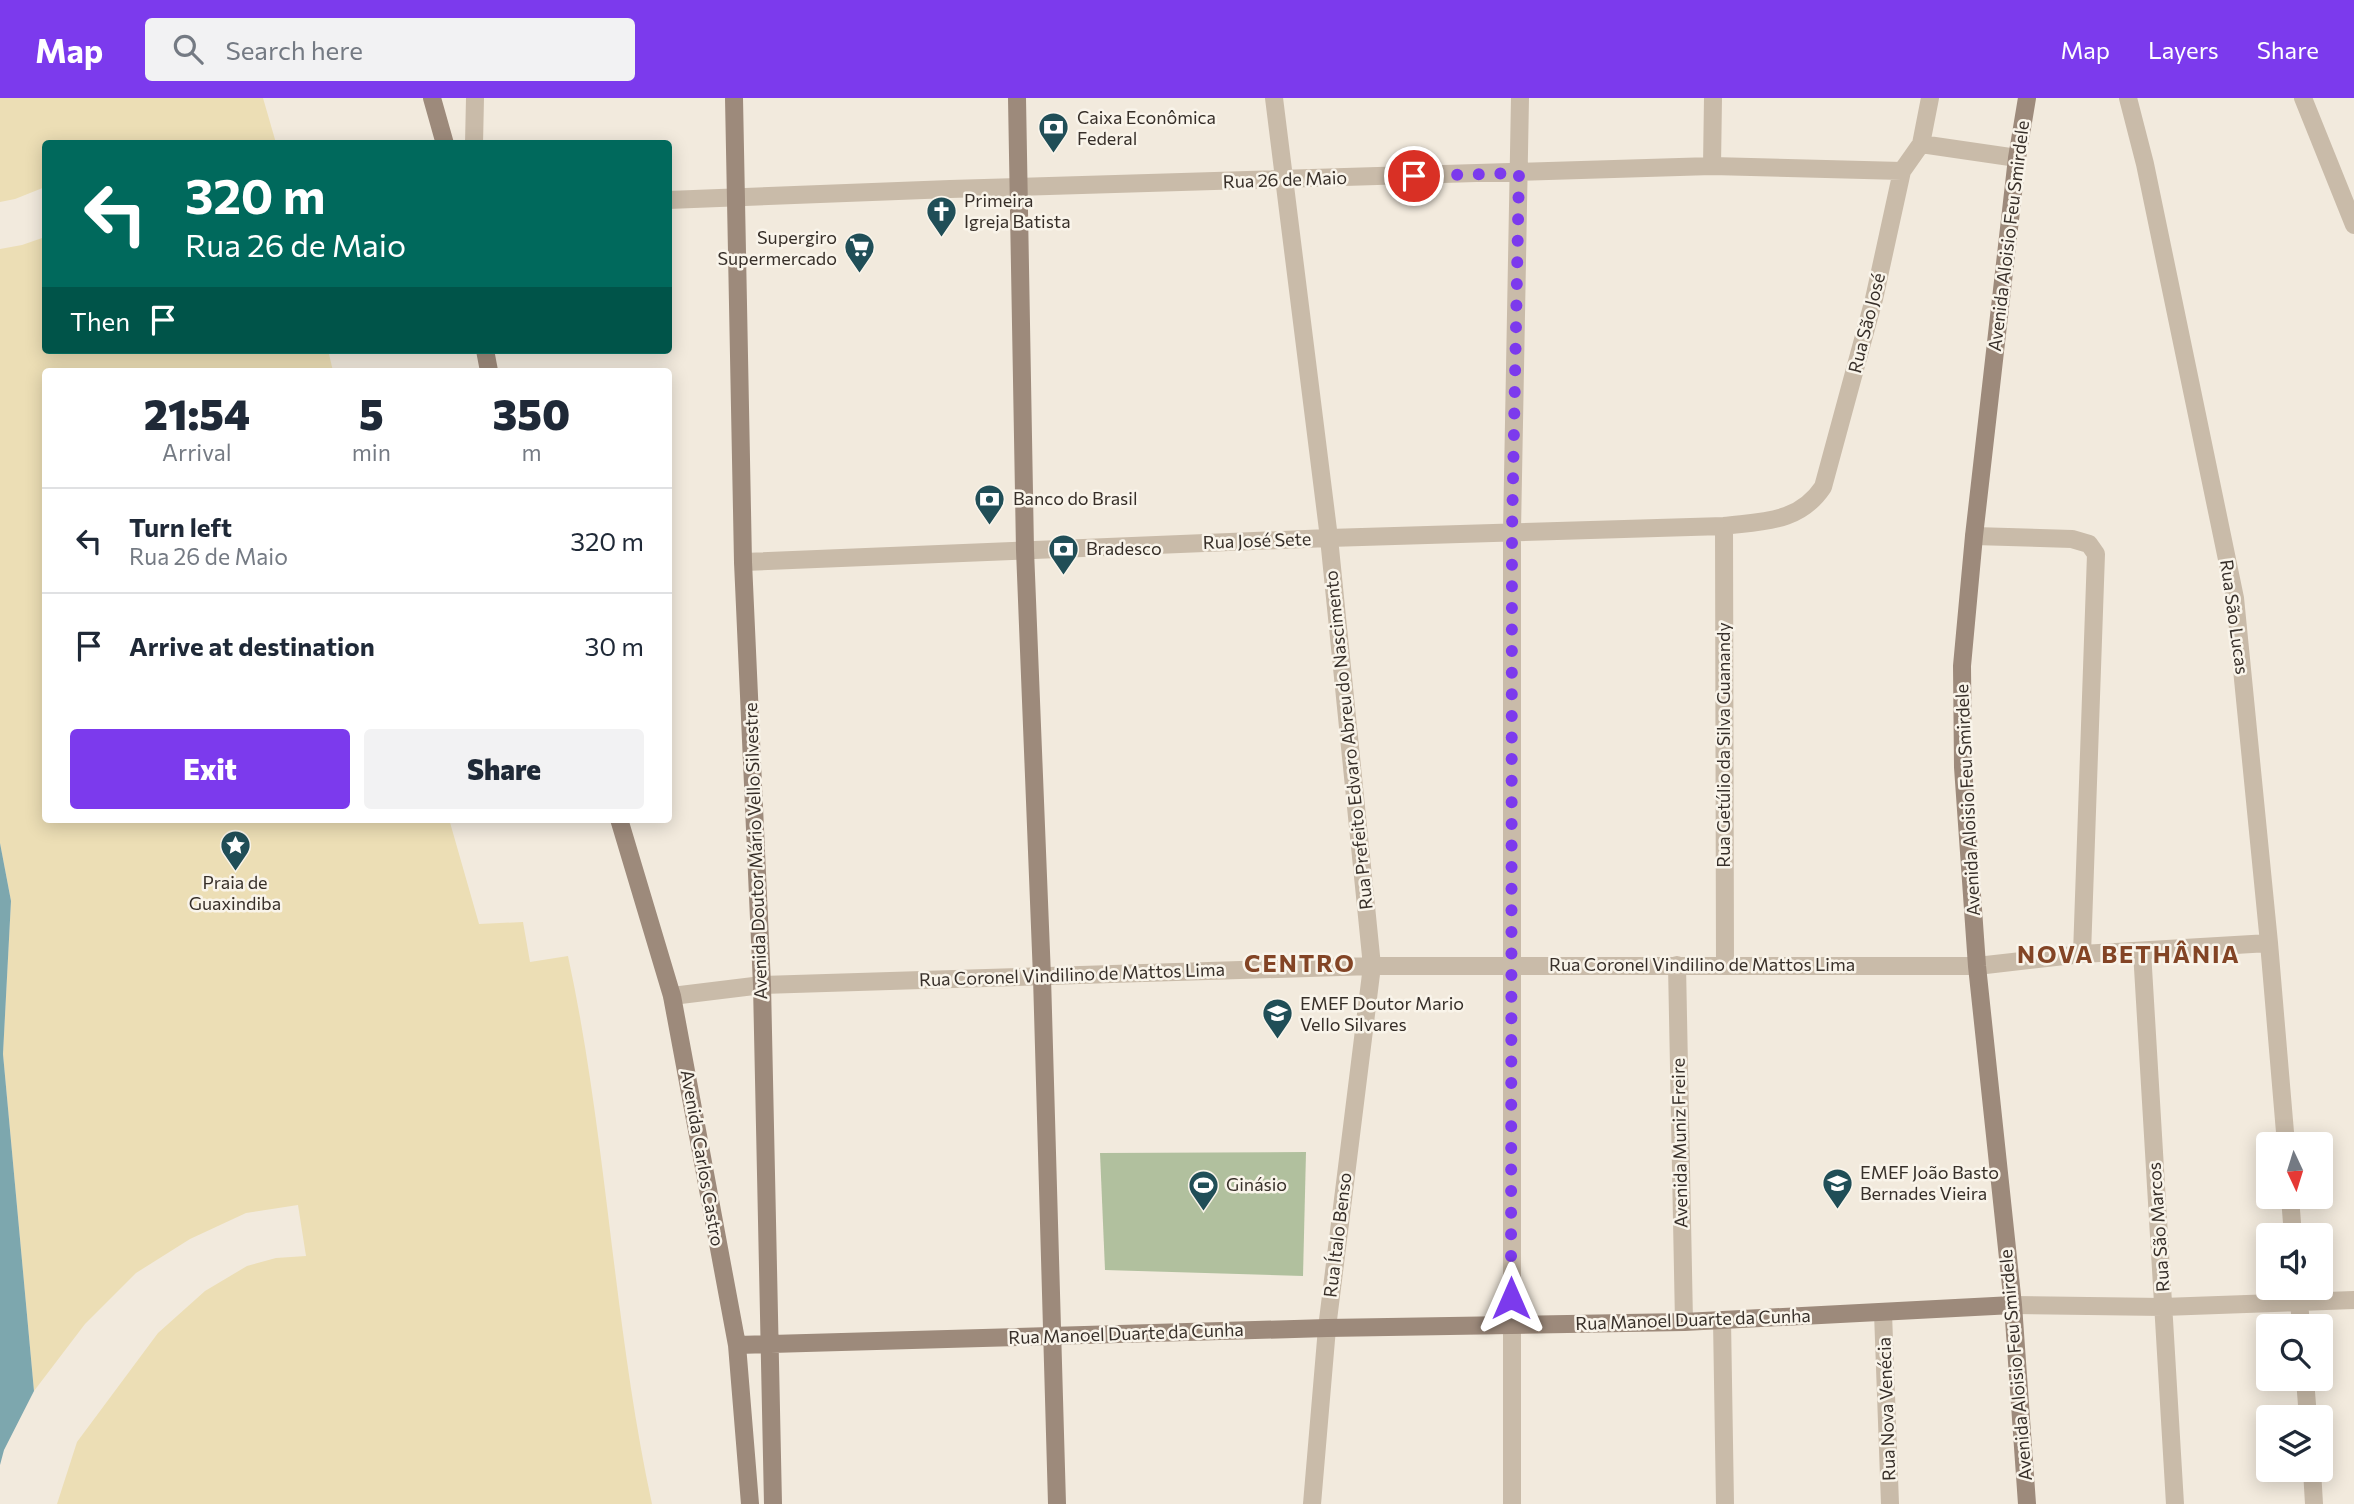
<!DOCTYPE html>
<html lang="en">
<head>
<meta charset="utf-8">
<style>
  :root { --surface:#fff; --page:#f2f2f3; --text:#1f2937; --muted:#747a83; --line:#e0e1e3; --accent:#7c3aed }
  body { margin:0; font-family:Commissioner,sans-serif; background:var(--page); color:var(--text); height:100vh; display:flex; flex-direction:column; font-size:26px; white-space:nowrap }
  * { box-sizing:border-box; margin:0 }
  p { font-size:23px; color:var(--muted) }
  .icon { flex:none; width:38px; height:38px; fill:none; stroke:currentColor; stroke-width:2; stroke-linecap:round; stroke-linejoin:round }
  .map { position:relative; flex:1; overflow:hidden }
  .panel { position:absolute; left:42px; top:270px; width:630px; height:455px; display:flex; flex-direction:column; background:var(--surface); border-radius:7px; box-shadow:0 4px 18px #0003 }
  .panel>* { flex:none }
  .banner { position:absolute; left:42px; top:42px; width:630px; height:214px; border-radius:7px; box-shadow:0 4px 18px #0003; background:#00695c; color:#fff; overflow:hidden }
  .needle { width:46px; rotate:176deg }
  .controls { position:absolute; left:2256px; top:1034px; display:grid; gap:14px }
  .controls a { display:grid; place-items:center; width:77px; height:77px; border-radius:7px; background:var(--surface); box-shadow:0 4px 18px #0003; font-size:35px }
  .pin { position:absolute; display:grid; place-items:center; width:60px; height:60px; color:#fff; margin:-30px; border:4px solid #fff; border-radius:50%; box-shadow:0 2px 7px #0007 }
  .me { position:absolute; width:77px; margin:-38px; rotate:0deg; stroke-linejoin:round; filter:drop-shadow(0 0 5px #0008) }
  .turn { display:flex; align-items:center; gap:24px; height:147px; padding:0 28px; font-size:32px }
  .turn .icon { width:91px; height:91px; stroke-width:2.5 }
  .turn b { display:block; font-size:49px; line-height:60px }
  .then { display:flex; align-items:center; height:66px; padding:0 28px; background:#0003; gap:14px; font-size:26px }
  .eta { display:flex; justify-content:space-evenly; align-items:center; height:119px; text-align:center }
  .eta b { font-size:42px; font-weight:800; line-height:49px }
  .primary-button { display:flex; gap:14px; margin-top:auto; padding:14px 28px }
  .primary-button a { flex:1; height:80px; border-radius:7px; background:var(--accent); color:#fff; font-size:28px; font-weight:800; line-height:80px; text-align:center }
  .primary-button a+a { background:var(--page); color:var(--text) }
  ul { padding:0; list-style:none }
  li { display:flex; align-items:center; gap:21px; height:105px; padding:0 28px; border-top:2px solid var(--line) }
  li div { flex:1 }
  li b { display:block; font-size:26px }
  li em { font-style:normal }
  header { display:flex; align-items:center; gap:42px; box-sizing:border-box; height:98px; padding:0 35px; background:var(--accent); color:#fff }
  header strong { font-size:33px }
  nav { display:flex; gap:38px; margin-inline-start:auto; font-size:24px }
  .search { width:490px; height:63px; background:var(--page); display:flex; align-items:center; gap:18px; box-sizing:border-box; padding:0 24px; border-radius:7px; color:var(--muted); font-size:26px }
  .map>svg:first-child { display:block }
  .green { fill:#b1c09e }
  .sand { fill:#ecdeb5 }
  .water { fill:#7da7ae }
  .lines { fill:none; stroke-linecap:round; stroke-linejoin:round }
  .street { stroke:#c9bba9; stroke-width:18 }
  .secondary { stroke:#9d8a7b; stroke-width:18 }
  .route { stroke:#7c3aed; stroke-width:12; stroke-dasharray:0 21.6 }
  .labels { text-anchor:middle; stroke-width:5; stroke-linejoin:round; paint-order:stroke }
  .poi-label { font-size:18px; fill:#372f29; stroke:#f9f4ea; text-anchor:start }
  .street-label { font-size:18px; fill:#372f29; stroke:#f9f4ea }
  .district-label { font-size:24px; font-weight:bold; letter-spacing:2px; fill:#834425; stroke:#f9f4ea }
</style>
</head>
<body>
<header>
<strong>Map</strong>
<div class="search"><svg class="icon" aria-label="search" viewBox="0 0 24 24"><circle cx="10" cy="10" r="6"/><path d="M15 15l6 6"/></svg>Search here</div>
<nav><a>Map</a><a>Layers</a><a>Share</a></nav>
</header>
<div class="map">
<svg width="2354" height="1406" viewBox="0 0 2354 1406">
  <rect width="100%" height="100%" fill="#f2eadd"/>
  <path class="green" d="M 1306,1054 L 1303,1178 L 1105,1172 L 1100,1055 Z"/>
  <path class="sand" d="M 0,0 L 263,0 L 276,45 L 46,46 L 45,89 L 15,101 L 0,104 Z
    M 45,139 L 46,252 L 328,252 L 333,273 L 46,273 L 46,721 L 449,721 L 479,826 L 523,824 L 530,864 L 568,858 C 607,1039 613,1225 652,1406 L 57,1406 L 77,1344 L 158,1235 L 205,1193 L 247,1168 L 276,1160 L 306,1158 L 298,1107 L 246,1115 L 190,1141 L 136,1175 L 85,1226 L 34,1293 L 3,956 L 11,803 L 0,745 L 0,151 L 22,147 Z"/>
  <path class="water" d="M 0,745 L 11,803 L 3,956 L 34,1293 L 4,1352 L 0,1367 Z"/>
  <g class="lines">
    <path class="street" d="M 1274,0 L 1329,440 L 1372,868 L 1327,1230 L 1312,1406
      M 2128,0 L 2145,66 L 2235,500 L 2269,845 L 2286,1046
      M 2303,0 L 2354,127
      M 474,46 L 475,0
      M 1921,46 L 2017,60
      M 1712,68 L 1713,0
      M 668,102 L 950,91 L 1712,68 L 1902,73
      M 1724,428 L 1725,867
      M 1974,438 L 2072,441 L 2089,446 L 2096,456 L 2082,856
      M 743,464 L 1329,440 L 1724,428 C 1763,423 1799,425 1823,389 L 1874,201 L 1902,73 L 1921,46 L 1930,0
      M 2142,853 L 2175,1406
      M 1677,867 L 1684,1224
      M 672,898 L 762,887 L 1372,868 L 1977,868 L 2082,856 L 2269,845
      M 2290,1099 L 2293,1138
      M 2298,1190 L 2301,1228
      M 2013,1207 L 2163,1209 L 2354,1202
      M 1883,1215 L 1890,1406
      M 1722,1222 L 1725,1406
      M 2305,1281 L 2308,1320
      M 2312,1372 L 2314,1406
      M 1512,1406 L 1512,433 L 1520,0"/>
    <path class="secondary" d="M 432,0 L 445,46
      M 734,0 L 743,464 L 762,887 L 773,1406
      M 1017,0 L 1025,452 L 1042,879 L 1057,1406
      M 2027,0 L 2017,60 L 1974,438 L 1962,568 L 1963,669 L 1977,868 L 2013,1207 L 2027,1406
      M 485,252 L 489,273
      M 619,721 L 672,898 L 737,1247 L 750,1406
      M 737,1247 L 1327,1230 L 1684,1224 L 2013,1207"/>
  </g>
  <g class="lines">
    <path class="route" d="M 1414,78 L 1519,75 L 1512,433 L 1511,1200"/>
  </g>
  <defs>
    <symbol id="bank-pin" viewBox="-11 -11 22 30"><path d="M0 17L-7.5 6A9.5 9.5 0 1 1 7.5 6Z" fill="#204e57" stroke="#f9f4ea"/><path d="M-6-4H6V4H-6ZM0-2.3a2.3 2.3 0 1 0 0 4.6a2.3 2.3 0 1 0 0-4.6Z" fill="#fff"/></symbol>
    <symbol id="church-pin" viewBox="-11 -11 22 30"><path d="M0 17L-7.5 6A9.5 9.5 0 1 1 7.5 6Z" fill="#204e57" stroke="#f9f4ea"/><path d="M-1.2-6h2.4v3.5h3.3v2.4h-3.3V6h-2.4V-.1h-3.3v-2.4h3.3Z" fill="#fff"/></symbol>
    <symbol id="supermarket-pin" viewBox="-11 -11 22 30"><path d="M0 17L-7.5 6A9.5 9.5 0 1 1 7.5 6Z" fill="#204e57" stroke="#f9f4ea"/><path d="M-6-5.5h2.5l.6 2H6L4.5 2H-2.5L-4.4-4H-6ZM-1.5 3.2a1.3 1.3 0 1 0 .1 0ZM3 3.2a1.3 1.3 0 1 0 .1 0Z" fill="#fff"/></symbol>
    <symbol id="sight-pin" viewBox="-11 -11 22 30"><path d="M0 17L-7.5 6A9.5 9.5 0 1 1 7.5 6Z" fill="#204e57" stroke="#f9f4ea"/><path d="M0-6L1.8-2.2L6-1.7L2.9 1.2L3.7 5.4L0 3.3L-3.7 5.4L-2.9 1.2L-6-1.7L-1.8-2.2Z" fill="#fff"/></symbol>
    <symbol id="school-pin" viewBox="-11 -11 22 30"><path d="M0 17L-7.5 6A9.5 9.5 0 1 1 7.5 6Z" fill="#204e57" stroke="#f9f4ea"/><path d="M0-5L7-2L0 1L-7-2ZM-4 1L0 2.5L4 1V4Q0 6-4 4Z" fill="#fff"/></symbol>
    <symbol id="stadium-pin" viewBox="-11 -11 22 30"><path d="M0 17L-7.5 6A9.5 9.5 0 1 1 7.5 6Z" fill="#204e57" stroke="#f9f4ea"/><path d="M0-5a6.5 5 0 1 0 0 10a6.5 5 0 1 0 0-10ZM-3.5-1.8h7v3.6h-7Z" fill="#fff"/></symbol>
  </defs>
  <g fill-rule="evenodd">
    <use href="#bank-pin" x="1036" y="12" width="35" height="47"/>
    <use href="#church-pin" x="924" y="96" width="35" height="47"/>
    <use href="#supermarket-pin" x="842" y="132" width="35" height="47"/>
    <use href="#bank-pin" x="972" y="384" width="35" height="47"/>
    <use href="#bank-pin" x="1046" y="434" width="35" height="47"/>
    <use href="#sight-pin" x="218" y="730" width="35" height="47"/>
    <use href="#school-pin" x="1260" y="898" width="35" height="47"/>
    <use href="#school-pin" x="1820" y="1068" width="35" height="47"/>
    <use href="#stadium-pin" x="1186" y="1070" width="35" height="47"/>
  </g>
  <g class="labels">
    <g class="poi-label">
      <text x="1077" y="26">Caixa Econômica<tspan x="1077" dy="21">Federal</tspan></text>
      <text x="964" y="109">Primeira<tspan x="964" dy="21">Igreja Batista</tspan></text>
      <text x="837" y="146" text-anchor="end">Supergiro<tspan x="837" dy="21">Supermercado</tspan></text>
      <text x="1013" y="407">Banco do Brasil</text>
      <text x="1086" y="457">Bradesco</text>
      <text x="235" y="791" text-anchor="middle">Praia de<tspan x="235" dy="21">Guaxindiba</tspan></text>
      <text x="1300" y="912">EMEF Doutor Mario<tspan x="1300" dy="21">Vello Silvares</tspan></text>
      <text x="1860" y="1081">EMEF João Basto<tspan x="1860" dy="21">Bernades Vieira</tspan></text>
      <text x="1226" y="1093">Ginásio</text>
    </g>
    <g class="street-label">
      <text transform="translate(1285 82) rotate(-2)" y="6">Rua 26 de Maio</text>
      <text transform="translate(2009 138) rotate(-83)" y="6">Avenida Aloisio Feu Smirdele</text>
      <text transform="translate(1867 225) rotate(-76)" y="6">Rua São José</text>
      <text transform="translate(1257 443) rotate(-2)" y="6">Rua José Sete</text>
      <text transform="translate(2234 519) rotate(82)" y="6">Rua São Lucas</text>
      <text transform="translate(1349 642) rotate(-96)" y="6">Rua Prefeito Edvaro Abreu do Nascimento</text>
      <text transform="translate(1724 647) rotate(-90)" y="6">Rua Getúlio da Silva Guanandy</text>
      <text transform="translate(1968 702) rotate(-93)" y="6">Avenida Aloisio Feu Smirdele</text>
      <text transform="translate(756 753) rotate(-92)" y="6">Avenida Doutor Mário Vello Silvestre</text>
      <text x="1702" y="873">Rua Coronel Vindilino de Mattos Lima</text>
      <text transform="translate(1072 877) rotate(-2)" y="6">Rua Coronel Vindilino de Mattos Lima</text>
      <text transform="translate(1680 1045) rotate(-91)" y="6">Avenida Muniz Freire</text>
      <text transform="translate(702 1060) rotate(80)" y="6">Avenida Carlos Castro</text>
      <text transform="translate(2159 1129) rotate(-94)" y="6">Rua São Marcos</text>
      <text transform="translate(1338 1137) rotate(-83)" y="6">Rua Ítalo Benso</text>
      <text transform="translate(1693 1222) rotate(-2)" y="6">Rua Manoel Duarte da Cunha</text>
      <text transform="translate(1126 1236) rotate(-2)" y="6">Rua Manoel Duarte da Cunha</text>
      <text transform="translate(2016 1267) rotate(-95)" y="6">Avenida Aloisio Feu Smirdele</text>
      <text transform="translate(1887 1311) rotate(-92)" y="6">Rua Nova Venécia</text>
    </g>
    <g class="district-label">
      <text x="2129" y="865">NOVA BETHÂNIA</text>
      <text x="1300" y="874">CENTRO</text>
    </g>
  </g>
</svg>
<div class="controls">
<a><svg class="needle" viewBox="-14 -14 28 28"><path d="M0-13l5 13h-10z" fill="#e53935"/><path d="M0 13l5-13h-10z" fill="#747a83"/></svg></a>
<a><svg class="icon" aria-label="sound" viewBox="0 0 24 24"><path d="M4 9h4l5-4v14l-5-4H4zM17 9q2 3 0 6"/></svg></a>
<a><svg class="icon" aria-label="search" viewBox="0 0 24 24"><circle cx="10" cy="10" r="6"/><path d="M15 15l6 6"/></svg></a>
<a><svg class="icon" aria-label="layers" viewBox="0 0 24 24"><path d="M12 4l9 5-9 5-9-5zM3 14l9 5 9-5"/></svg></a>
</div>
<div class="pin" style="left:1414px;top:78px;background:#d93025"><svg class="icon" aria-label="arrive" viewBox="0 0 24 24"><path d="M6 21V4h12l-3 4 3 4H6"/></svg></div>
<svg class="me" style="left:1511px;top:1200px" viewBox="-20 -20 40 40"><path d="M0-17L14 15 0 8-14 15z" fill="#7c3aed" stroke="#fff" stroke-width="4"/></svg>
<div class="banner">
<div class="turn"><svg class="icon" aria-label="left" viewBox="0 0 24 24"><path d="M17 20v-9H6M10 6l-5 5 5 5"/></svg><div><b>320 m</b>Rua 26 de Maio</div></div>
<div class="then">Then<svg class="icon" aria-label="arrive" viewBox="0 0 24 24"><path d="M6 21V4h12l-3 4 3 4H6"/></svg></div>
</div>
<section class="panel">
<div class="eta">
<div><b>21:54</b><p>Arrival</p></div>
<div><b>5</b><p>min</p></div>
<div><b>350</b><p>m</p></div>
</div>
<ul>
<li><svg class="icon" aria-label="left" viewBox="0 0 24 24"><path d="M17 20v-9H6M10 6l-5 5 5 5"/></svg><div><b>Turn left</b><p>Rua 26 de Maio</p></div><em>320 m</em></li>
<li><svg class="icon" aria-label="arrive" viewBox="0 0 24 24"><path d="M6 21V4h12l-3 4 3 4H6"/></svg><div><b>Arrive at destination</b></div><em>30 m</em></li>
</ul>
<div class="primary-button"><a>Exit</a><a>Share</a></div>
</section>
</div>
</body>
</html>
